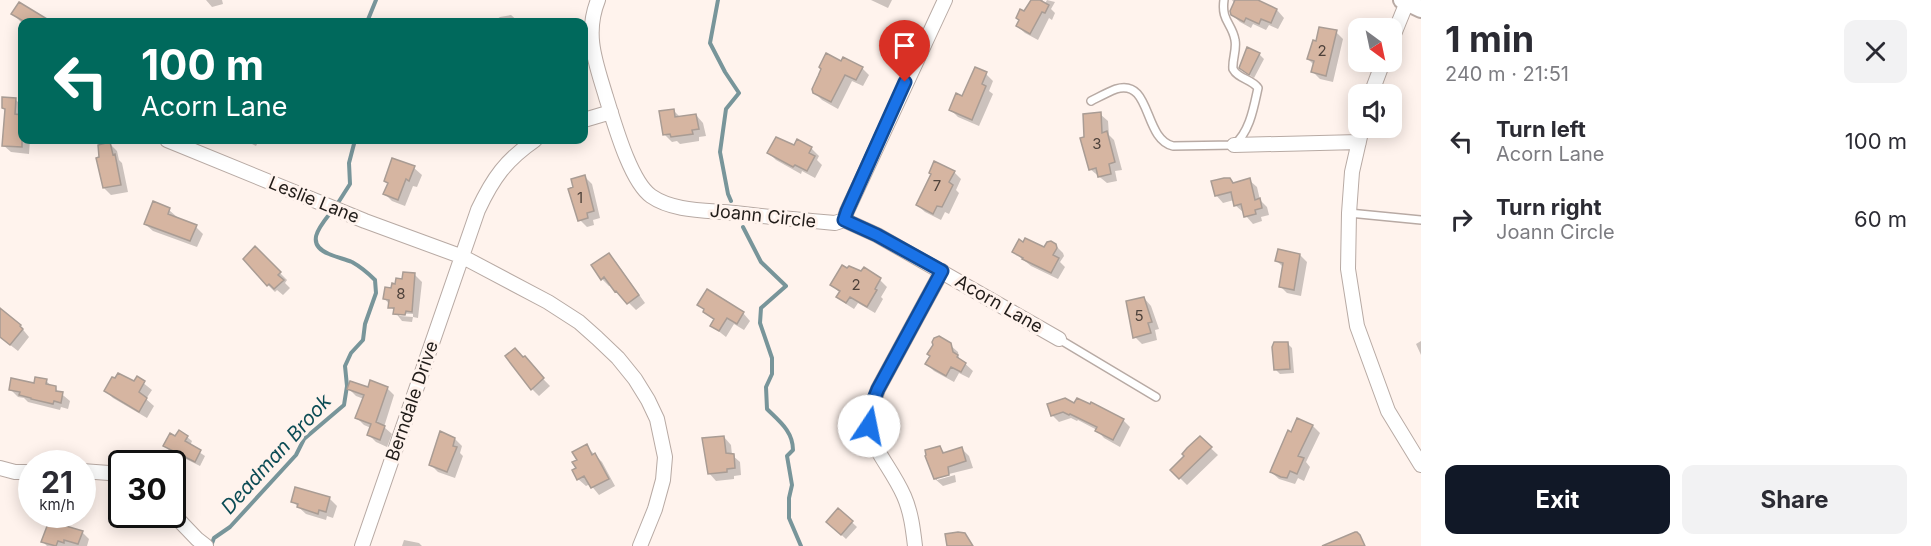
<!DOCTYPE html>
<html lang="en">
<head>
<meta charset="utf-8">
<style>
  :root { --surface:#fff; --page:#f2f2f3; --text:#2b2b33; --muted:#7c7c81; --accent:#111827 }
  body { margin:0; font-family:Inter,sans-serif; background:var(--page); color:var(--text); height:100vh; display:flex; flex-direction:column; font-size:22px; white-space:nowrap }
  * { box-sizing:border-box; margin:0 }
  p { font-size:20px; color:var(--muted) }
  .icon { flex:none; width:33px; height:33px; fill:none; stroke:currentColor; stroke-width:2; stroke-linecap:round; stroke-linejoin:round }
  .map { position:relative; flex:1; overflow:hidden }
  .sheet { display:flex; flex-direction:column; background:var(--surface); width:510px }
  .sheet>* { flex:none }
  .banner { position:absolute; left:18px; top:18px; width:570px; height:126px; border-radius:12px; box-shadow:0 3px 15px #0003; background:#00695c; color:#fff; overflow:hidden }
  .needle { width:39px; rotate:147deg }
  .controls { position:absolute; left:1348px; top:18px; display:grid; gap:12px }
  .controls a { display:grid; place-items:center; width:54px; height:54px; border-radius:12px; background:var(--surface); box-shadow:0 3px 15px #0003; font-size:30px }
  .speed { position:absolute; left:18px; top:450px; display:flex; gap:12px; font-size:30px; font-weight:700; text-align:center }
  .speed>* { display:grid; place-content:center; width:78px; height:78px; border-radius:50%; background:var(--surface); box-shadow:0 3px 15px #0003; line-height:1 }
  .speed small { font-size:15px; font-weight:400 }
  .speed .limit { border:3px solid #111; border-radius:9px; background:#fff; color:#111 }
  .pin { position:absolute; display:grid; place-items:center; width:51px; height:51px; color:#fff; margin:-62px -26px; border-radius:50% 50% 50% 0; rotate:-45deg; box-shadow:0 0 6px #0007 }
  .pin .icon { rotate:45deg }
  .me { position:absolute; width:66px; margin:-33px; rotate:11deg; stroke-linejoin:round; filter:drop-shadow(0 0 4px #0008) }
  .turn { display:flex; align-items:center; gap:21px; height:126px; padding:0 24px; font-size:27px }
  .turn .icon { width:78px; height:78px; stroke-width:2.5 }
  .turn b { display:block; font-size:42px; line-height:51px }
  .round { display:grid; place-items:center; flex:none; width:63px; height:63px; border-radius:12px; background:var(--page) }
  .overview { display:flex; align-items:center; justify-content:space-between; height:102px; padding:0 24px }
  h1 { font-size:36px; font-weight:700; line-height:45px }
  .button { display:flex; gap:12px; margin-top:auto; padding:12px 24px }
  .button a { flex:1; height:69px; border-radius:12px; background:var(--accent); color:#fff; font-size:24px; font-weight:700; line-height:69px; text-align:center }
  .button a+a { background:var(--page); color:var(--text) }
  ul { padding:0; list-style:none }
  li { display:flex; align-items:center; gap:18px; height:78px; padding:0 24px }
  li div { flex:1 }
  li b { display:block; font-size:22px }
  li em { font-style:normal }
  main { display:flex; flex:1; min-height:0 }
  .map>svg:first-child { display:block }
  .shadow { fill:#0003; fill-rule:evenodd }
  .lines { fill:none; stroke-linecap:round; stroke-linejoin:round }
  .stream { stroke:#78959a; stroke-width:4 }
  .building { fill:#d6b5a1; stroke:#a99c94; stroke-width:1.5 }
  .service-casing { stroke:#b8aaa4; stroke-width:10 }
  .minor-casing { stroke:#b8aaa4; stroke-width:16 }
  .tertiary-casing { stroke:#b8aaa4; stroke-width:20 }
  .service { stroke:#fff; stroke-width:7 }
  .minor { stroke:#fff; stroke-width:14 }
  .tertiary { stroke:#fff; stroke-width:16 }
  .route-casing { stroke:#114b97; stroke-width:15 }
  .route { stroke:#1a73e8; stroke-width:10 }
  .labels { text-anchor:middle; stroke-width:6; stroke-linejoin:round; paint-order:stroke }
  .number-label { font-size:15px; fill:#4e423b }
  .street-label { font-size:18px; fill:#211c19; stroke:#fff3ed }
  .water-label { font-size:20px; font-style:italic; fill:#0c4c55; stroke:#fff3ed }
</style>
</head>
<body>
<main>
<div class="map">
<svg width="1421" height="546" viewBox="0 0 1421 546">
  <rect width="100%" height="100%" fill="#fff3ed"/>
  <path class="shadow" d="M 206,0 L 222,0 L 223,4 L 212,7 Z
    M 871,0 L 892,0 L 888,8 Z
    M 1033,0 L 1043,0 L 1039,8 L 1042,9 L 1047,0 L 1055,2 L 1051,9 L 1055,13 L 1052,20 L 1049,18 L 1038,40 L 1025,33 L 1017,26 Z
    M 1232,0 L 1254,0 L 1277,10 L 1284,18 L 1278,29 L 1269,25 L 1266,30 L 1253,24 L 1251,28 L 1240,22 L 1232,15 L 1235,4 Z
    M 19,4 L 52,22 L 22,22 L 22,29 L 20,27 L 22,23 L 13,14 Z
    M 511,15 L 519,22 L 492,22 L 500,17 Z
    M 1336,32 L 1343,39 L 1333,82 L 1320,79 L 1313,72 L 1314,65 L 1308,59 L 1317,43 Z
    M 1259,54 L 1264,59 L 1254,78 L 1245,72 Z
    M 842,63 L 862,68 L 869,75 L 863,86 L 852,81 L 838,109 L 822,100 L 814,92 Z
    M 986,74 L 993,81 L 989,91 L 993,94 L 979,126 L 958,117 L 951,110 Z
    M 15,99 L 22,106 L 22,140 L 30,140 L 29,154 L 11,152 L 3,145 L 6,111 L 3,108 Z
    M 673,110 L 681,118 L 696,115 L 703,123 L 706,136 L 699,137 L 699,141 L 680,144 L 677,141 L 672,142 L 665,135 Z
    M 1100,114 L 1108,121 L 1109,135 L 1114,140 L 1122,170 L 1115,171 L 1117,181 L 1107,183 L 1090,169 L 1086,138 Z
    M 244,140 L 259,140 L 256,146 Z
    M 798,141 L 812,149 L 819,156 L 817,160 L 822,165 L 815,178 L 802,171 L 801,174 L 776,160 L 769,153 L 795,147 Z
    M 110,144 L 117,151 L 119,160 L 122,163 L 128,192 L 111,195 L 104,188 L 101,158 Z
    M 414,168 L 422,175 L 417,187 L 413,186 L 405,206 L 392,201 L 385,194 L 389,184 L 385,181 Z
    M 954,172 L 961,179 L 956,190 L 959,193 L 949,214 L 945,212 L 941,220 L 925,212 L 917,205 Z
    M 585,177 L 592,184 L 600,218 L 593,220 L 594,225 L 587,227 L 580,220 L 575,188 Z
    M 1249,180 L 1257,187 L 1260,200 L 1267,207 L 1269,215 L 1261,217 L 1262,221 L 1253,224 L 1246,216 L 1245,212 L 1243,212 L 1235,205 L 1234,200 L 1223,203 L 1216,195 L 1234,184 Z
    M 169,210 L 177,217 L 176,219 L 196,227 L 203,234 L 197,247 L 153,231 L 145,224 Z
    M 1055,245 L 1063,253 L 1064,256 L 1060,262 L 1065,267 L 1058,279 L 1031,266 L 1014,252 L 1045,249 Z
    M 255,248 L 287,280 L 285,283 L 290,288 L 283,295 L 277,290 L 275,292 L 268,285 Z
    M 609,255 L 616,262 L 645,303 L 636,310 L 611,285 L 609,286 L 602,279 L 593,266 Z
    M 1300,255 L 1307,262 L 1301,296 L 1287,293 L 1280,286 L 1284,268 L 1277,261 Z
    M 415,275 L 422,282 L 418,318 L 413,317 L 412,322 L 402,321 L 385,299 L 397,286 ZM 396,313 L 413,314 L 413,317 L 400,316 Z
    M 880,280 L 887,287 L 881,297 L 883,299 L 875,313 L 858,303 L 854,309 L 846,304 L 838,297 L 839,292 L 832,285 Z
    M 1144,298 L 1151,306 L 1159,329 L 1155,330 L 1157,340 L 1142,344 L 1135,337 Z
    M 699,305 L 743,313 L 750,321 L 744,330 L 734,324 L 726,337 L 712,326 L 715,321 Z
    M 0,309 L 20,326 L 29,337 L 18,351 L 0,337 Z
    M 1421,341 L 1421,355 L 1416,344 Z
    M 1287,343 L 1292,348 L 1294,373 L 1280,374 L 1275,369 Z
    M 950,345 L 958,352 L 959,358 L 973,371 L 969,378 L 959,373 L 954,382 L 934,371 L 927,364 Z
    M 515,350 L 550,386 L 539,396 L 532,389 Z
    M 137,378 L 152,390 L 146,399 L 154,406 L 147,418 L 113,398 L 106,391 L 134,383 Z
    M 46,381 L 70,401 L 68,409 L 61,407 L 60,410 L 28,402 L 24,398 L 18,397 L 10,389 Z
    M 348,388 L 387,388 L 394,395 L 384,427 L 392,434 L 387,447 L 376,442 L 369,435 L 371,428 L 364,425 L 357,418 L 364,399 L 356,396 Z
    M 1074,405 L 1123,420 L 1130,427 L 1120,447 L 1104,438 L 1097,430 L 1078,420 L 1077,421 L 1071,418 L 1059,422 L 1052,415 Z
    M 1298,420 L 1313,426 L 1320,433 L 1306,462 L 1310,467 L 1304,481 L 1298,478 L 1295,484 L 1279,479 L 1271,472 Z
    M 187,437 L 192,441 L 190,446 L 205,456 L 200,466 L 170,451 L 165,446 L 176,438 Z
    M 724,437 L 731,445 L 732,455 L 740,462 L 741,475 L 734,476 L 734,479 L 716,481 L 709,473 Z
    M 1200,438 L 1218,455 L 1187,485 L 1172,470 Z
    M 455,439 L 462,446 L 460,453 L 463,456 L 455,478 L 438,472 L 431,465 Z
    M 586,446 L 602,462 L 615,486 L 599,495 L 590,484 L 586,486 L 578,479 L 579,461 Z
    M 939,447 L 946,454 L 962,449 L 969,456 L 973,468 L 937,477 L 937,480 L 955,475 L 956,482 L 943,486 L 935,479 Z
    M 329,498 L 337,506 L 333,518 L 327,516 L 326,520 L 306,514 L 293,502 Z
    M 839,510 L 857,527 L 846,539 L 833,527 Z
    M 82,532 L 89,539 L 87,546 L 47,546 L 43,542 Z
    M 404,540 L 419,543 L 422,546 L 402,546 Z"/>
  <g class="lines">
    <path class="stream" d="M 718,0 L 710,43 L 725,72 L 739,93 L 726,109 L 720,152 L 728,194 L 731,201
      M 367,22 L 376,0
      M 336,206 L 350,184 L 349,163 L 355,140
      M 743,227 L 761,262 L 786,286 L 761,308 L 760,323 L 772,358 L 772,374 L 766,387 L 767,409 C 779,421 793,431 793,450 L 787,456 L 792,485 L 789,498 L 789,518 L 801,546
      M 211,546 L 214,538 L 230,527 L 296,455 L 304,439 L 344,405 L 347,386 L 345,366 L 351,353 L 363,340 L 365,324 L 376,293 L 375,280 C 368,273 361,267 352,262 C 344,259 336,257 329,254 C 304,244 320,226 331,212"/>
  </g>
  <path class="building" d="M 1031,0 L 1040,0 L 1049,5 L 1045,13 L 1042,12 L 1030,34 L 1016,26 L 1019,20 L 1016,18 L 1020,9 L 1024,11 Z
    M 1235,0 L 1258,0 L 1277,9 L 1271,23 L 1261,19 L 1259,24 L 1246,18 L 1244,22 L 1231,15 L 1230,11 Z
    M 19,2 L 52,22 L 25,22 L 11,14 Z
    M 1319,27 L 1337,30 L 1326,76 L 1311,72 L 1314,61 L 1307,59 L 1313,40 L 1316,41 Z
    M 1247,47 L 1260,53 L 1249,75 L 1239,68 Z
    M 826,53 L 841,61 L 843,57 L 863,67 L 856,80 L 845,75 L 831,102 L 813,93 L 812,89 L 818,76 L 821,69 L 819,67 Z
    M 975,67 L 987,72 L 982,84 L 986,86 L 972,120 L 949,110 L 956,93 L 962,96 Z
    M 2,97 L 16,98 L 15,114 L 22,115 L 22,147 L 2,146 L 5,109 L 2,108 Z
    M 674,109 L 675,117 L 696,114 L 699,129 L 692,130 L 693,134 L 671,137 L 670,134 L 663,135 L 659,111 Z
    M 1101,112 L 1102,133 L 1107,131 L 1115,162 L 1109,164 L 1111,174 L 1098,177 L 1096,168 L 1089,170 L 1080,138 L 1084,137 L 1083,114 Z
    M 776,137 L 794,145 L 797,139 L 812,147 L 809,153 L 815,156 L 807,171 L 795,165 L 793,167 L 767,153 Z
    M 110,142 L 113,155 L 115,154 L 121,185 L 103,188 L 96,158 L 99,157 L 98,145 Z
    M 392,158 L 415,166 L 409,181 L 406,179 L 398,200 L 383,194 L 388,183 L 384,181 Z
    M 934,161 L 955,171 L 949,182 L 953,185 L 942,207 L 937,206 L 933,214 L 916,205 L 931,174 L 929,173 Z
    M 585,175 L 594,211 L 587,213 L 588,218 L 578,221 L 568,189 L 573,187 L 571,179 Z
    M 1224,178 L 1230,178 L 1233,183 L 1250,178 L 1255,200 L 1260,198 L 1262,208 L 1255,210 L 1256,214 L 1244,217 L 1241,204 L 1234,206 L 1231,192 L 1215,196 L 1211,181 Z
    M 153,201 L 170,208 L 168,214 L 197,225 L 190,241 L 144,224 Z
    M 1025,238 L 1044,247 L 1047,242 L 1051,241 L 1056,244 L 1057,248 L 1053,255 L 1059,258 L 1051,273 L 1022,259 L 1023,258 L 1012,252 L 1019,239 L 1023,242 Z
    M 255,246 L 281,272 L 278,275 L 284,280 L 274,289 L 269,284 L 267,286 L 243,259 Z
    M 1278,249 L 1300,254 L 1294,290 L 1279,287 L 1283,263 L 1275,261 Z
    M 609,253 L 639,295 L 627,304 L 616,291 L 615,292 L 604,277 L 601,280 L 591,265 Z
    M 842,265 L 847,268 L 849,266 L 861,271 L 864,267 L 881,278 L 875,289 L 877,290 L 867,307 L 850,297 L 846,303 L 836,297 L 840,291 L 830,285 Z
    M 403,272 L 415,273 L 412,312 L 406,311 L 405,315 L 393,314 L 394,308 L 388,308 L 389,300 L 383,299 L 385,287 L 391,288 L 392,283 L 395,284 L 396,278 L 402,279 Z
    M 707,289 L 744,312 L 737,324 L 727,318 L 719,331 L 710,326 L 714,319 L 703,312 L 704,309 L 697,305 Z
    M 1144,297 L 1152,322 L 1148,323 L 1151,333 L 1133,338 L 1126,301 Z
    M 0,308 L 21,325 L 20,326 L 23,329 L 10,345 L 0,337 Z
    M 939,336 L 951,343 L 953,352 L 958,355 L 957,357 L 966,363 L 961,372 L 951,367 L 946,376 L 925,364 L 930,356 L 927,354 L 933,345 L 932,342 L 934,338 Z
    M 1274,342 L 1288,342 L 1290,369 L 1274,370 L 1272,347 Z
    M 515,348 L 523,357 L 525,356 L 544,378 L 531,390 L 505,356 Z
    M 118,373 L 134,381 L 137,376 L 145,381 L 139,392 L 147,398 L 139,412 L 104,391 L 112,377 L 115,378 Z
    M 35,377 L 47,379 L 46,384 L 56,386 L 56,391 L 63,392 L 61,403 L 54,401 L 53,404 L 31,399 L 31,398 L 19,395 L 20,392 L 9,390 L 11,378 L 34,383 Z
    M 370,380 L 388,387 L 376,422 L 385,426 L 380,440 L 367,435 L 371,424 L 355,418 L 364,395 L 347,389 L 350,381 L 368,387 Z
    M 1065,398 L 1074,403 L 1077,398 L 1090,404 L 1091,402 L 1124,419 L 1113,440 L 1095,431 L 1097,427 L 1070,414 L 1069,415 L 1063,412 L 1051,416 L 1047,404 Z
    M 1297,418 L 1313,425 L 1298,456 L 1304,458 L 1297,474 L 1290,471 L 1287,478 L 1281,477 L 1270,472 L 1288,430 L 1291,432 Z
    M 179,430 L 188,436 L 185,441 L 201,450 L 195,462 L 163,446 L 170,433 L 175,436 Z
    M 440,431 L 455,438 L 453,446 L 457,447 L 447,472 L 429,465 Z
    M 724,436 L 726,453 L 734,454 L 735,468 L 727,469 L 727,472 L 708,474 L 702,438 Z
    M 1200,436 L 1212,447 L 1179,479 L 1170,470 L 1184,456 L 1182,454 L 1187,448 Z
    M 587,444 L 592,455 L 595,453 L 609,479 L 591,488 L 584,476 L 577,480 L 572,470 L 576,468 L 572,462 L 577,460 L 572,452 Z
    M 940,446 L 943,453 L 962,447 L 966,461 L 948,467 L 949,475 L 934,479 L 925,456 L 926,455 L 925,450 Z
    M 295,487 L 330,497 L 326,512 L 319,510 L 318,514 L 297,507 L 298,504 L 291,502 Z
    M 838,508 L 853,521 L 841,535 L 826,522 Z
    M 49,521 L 83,531 L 78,544 L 64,540 L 64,543 L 58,541 L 56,546 L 41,542 Z
    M 958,532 L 965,533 L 973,546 L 947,546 L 945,534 Z
    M 1355,532 L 1357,532 L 1360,535 L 1365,546 L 1322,546 Z"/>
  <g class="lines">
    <defs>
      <path id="service" d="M 1091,101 C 1099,97 1108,92 1116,89 C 1152,78 1143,139 1173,146 L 1234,145 C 1250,132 1254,106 1258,88 C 1252,79 1238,79 1233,69 C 1232,59 1237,50 1235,40 C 1232,23 1221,21 1224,0
        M 1349,213 L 1421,220
        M 1059,339 L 1156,397"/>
      <path id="minor" d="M 598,0 C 584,35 596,63 606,97 C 614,122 630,181 651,196 C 674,212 708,210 735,213 C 768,217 801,220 835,223 L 844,220 L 847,211 L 945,0
        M 1392,39 L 1407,2
        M 1371,94 L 1383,62
        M 584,120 L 611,112
        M 1362,128 L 1352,172 L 1349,213 L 1348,269 L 1357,326 L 1388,411 L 1421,465
        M 167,140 L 365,221 L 463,257 L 548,302 L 579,322 L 597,338 L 618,358 L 635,379 L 648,400 L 657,419 L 665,457 L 663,480 L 655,509 L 640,546
        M 1234,145 L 1359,142
        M 844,220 L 877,235 L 1059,339
        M 0,468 L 15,472 L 32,472
        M 82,471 L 109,473 L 122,478
        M 172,513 L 197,539 L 206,546
        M 362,546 L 478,210 C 493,178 506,160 535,140
        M 915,546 C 913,529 911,512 904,496 C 884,452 857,442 878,389 L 942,271"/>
      <path id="tertiary" d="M 1402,0 L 1421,9"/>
    </defs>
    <use href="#service" class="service-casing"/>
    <use href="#minor" class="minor-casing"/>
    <use href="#tertiary" class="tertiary-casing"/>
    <use href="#service" class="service"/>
    <use href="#minor" class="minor"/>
    <use href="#tertiary" class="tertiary"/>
  </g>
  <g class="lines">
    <defs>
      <path id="route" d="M 869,426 L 871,406 L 878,389 L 942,271 L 877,235 L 844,220 L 847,211 L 905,82"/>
    </defs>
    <use href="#route" class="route-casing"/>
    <use href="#route" class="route"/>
  </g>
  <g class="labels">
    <g class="number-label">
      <text x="1322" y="56">2</text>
      <text x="1097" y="149">3</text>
      <text x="937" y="191">7</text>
      <text x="580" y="203">1</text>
      <text x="856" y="290">2</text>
      <text x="401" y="299">8</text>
      <text x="1139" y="321">5</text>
    </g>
    <g class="street-label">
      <text transform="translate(314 200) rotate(22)" y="6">Leslie Lane</text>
      <text transform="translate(763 216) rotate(6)" y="6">Joann Circle</text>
      <text transform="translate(999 304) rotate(30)" y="6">Acorn Lane</text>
      <text transform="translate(412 401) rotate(-71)" y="6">Berndale Drive</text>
    </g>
    <g class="water-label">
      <text transform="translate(276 454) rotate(-48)" y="7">Deadman Brook</text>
    </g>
  </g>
</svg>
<div class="controls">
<a><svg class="needle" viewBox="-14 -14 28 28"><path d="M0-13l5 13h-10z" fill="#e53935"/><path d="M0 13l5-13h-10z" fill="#7c7c81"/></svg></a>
<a><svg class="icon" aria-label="sound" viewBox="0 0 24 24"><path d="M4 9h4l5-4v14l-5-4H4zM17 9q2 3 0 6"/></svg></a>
</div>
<div class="speed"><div>21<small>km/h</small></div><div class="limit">30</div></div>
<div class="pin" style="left:905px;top:82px;background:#d93025"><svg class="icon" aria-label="arrive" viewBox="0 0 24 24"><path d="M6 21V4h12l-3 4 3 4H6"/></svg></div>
<svg class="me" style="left:869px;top:426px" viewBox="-20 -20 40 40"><circle r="19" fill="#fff"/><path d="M0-13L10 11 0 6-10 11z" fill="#1a73e8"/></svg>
<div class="banner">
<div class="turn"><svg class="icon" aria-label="left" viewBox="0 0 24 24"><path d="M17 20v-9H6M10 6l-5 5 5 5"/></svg><div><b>100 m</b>Acorn Lane</div></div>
</div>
</div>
<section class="sheet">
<div class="overview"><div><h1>1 min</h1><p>240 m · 21:51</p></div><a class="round"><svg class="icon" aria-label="close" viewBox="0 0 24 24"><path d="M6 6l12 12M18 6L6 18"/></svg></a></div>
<ul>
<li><svg class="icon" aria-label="left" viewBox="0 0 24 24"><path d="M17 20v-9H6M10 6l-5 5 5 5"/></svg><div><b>Turn left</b><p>Acorn Lane</p></div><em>100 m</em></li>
<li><svg class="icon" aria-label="right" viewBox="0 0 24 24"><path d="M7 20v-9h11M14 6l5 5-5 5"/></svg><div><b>Turn right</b><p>Joann Circle</p></div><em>60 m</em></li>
</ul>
<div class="button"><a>Exit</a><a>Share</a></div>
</section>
</main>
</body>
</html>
